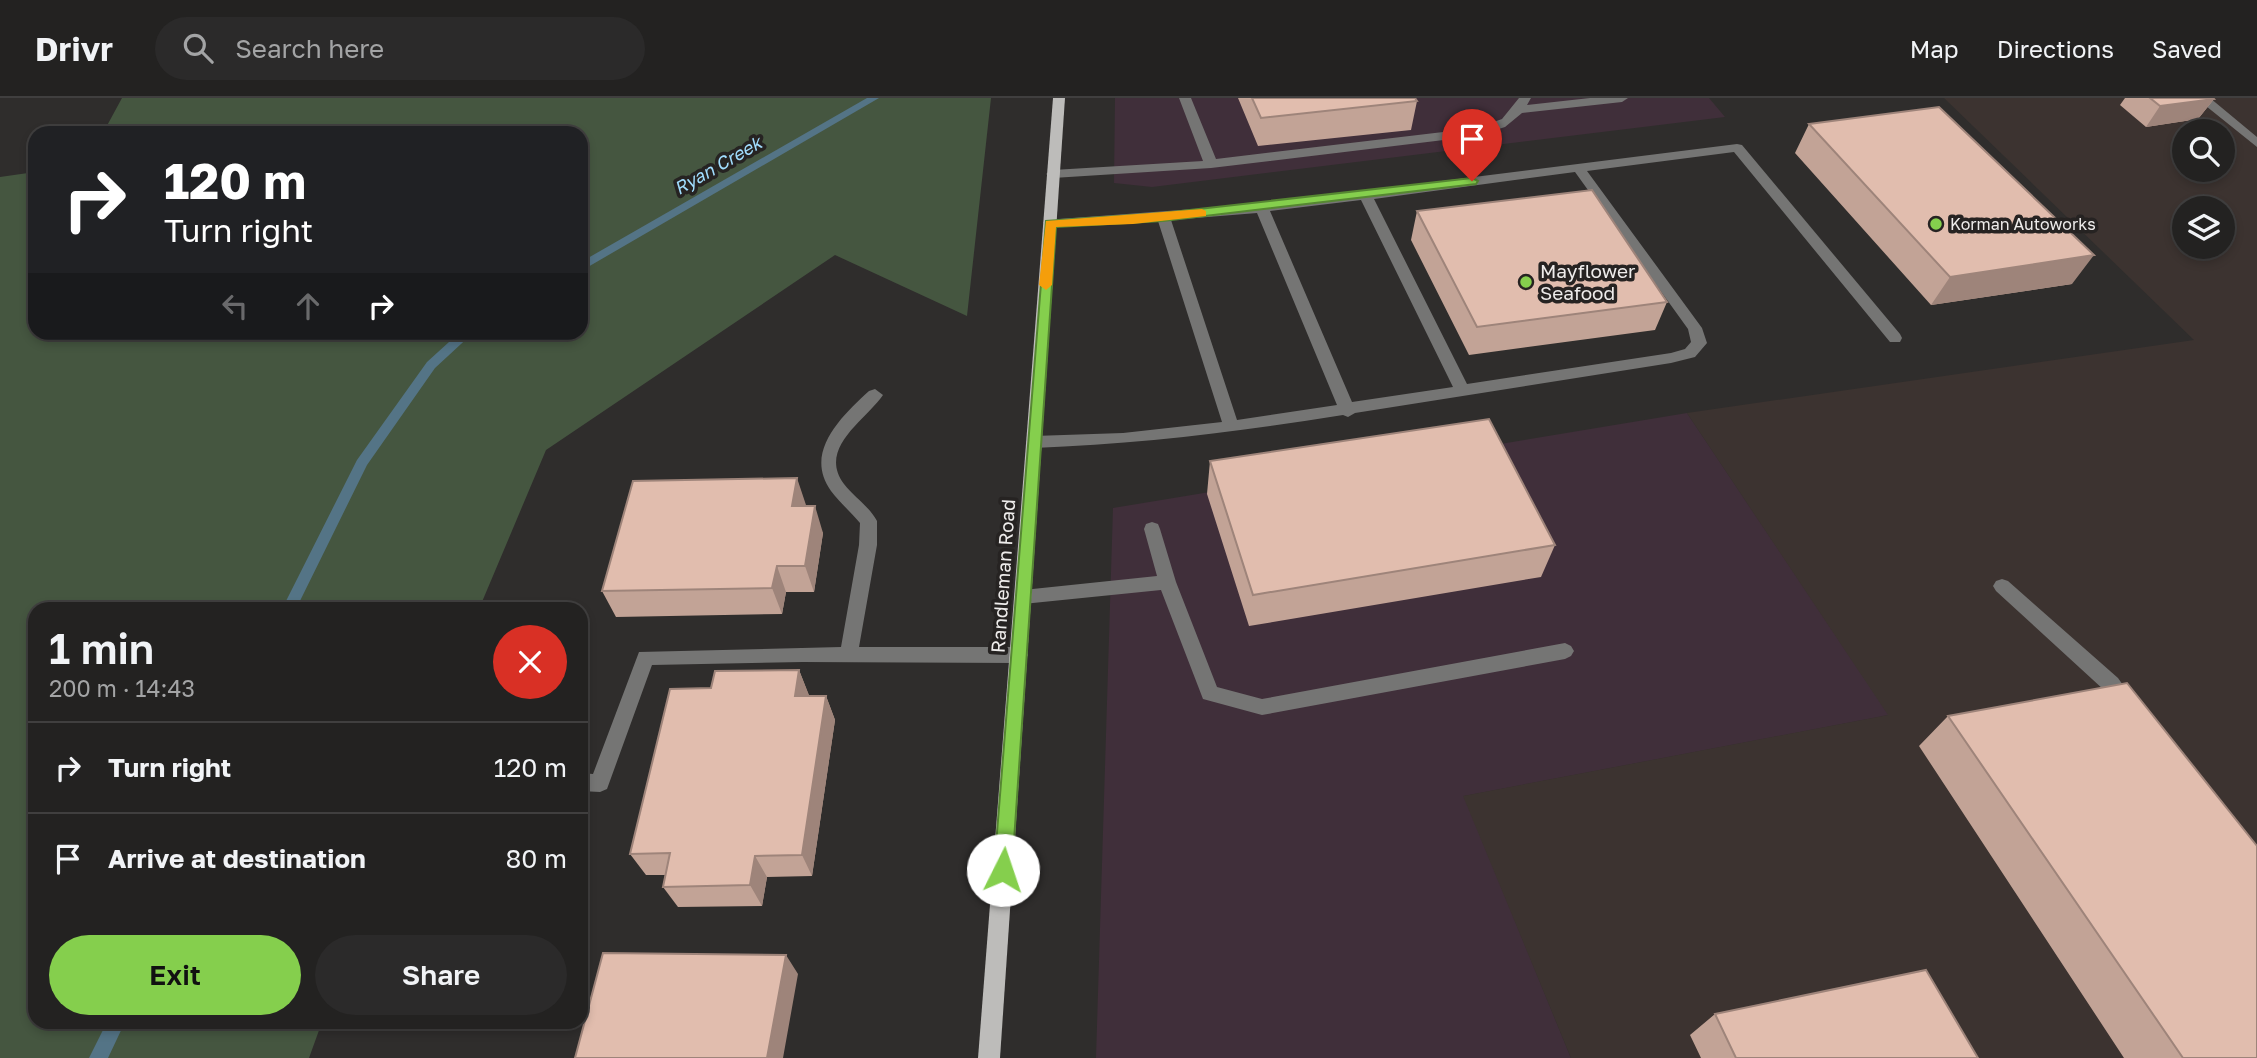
<!DOCTYPE html>
<html lang="en">
<head>
<meta charset="utf-8">
<style>
  :root { --surface:#232221; --page:#2b2a2a; --text:#f1f3f6; --muted:#a3a4a5; --line:#403f3f; --accent:#85cf4d }
  body { margin:0; font-family:"Golos Text",sans-serif; background:var(--page); color:var(--text); height:100vh; display:flex; flex-direction:column; font-size:26px; white-space:nowrap }
  * { box-sizing:border-box; margin:0 }
  p { font-size:23px; color:var(--muted) }
  .icon { flex:none; width:38px; height:38px; fill:none; stroke:currentColor; stroke-width:2; stroke-linecap:round; stroke-linejoin:round }
  .map { position:relative; flex:1; overflow:hidden }
  .side { position:absolute; left:28px; top:504px; width:560px; height:427px; display:flex; flex-direction:column; background:var(--surface); border-radius:21px; box-shadow:0 4px 10px #0003,0 0 0 2px var(--line) }
  .side>* { flex:none }
  .hud { position:absolute; left:28px; top:28px; width:560px; height:214px; border-radius:21px; box-shadow:0 4px 10px #0003,0 0 0 2px var(--line); background:#202124; color:#fff; overflow:hidden }
  .tools { position:absolute; left:2172px; top:21px; display:grid; gap:14px }
  .tools a { display:grid; place-items:center; width:63px; height:63px; border-radius:50%; background:var(--surface); box-shadow:0 4px 10px #0003,0 0 0 2px var(--line); font-size:35px }
  .pin { position:absolute; display:grid; place-items:center; width:60px; height:60px; color:#fff; margin:-72px -30px; border-radius:50% 50% 50% 0; rotate:-45deg; box-shadow:0 0 7px #0007 }
  .pin .icon { rotate:45deg }
  .me { position:absolute; width:77px; margin:-38px; rotate:4deg; stroke-linejoin:round; filter:drop-shadow(0 0 5px #0008) }
  .turn { display:flex; align-items:center; gap:24px; height:147px; padding:0 21px; font-size:32px }
  .turn .icon { width:91px; height:91px; stroke-width:2.5 }
  .turn b { display:block; font-size:49px; line-height:60px }
  .lanes { display:flex; align-items:center; height:66px; padding:0 21px; background:#0003; justify-content:center; gap:35px; direction:ltr }
  .lanes .off { opacity:.35 }
  .round { display:grid; place-items:center; flex:none; width:74px; height:74px; border-radius:37px; background:var(--page) }
  .overview { display:flex; align-items:center; justify-content:space-between; height:119px; padding:0 21px }
  h1 { font-size:42px; font-weight:600; line-height:52px }
  .button { display:flex; gap:14px; margin-top:auto; padding:14px 21px }
  .button a { flex:1; height:80px; border-radius:42px; background:var(--accent); color:#111; font-size:28px; font-weight:600; line-height:80px; text-align:center }
  .button a+a { background:var(--page); color:var(--text) }
  ul { padding:0; list-style:none }
  li { display:flex; align-items:center; gap:21px; height:91px; padding:0 21px; border-top:2px solid var(--line) }
  li div { flex:1 }
  li b { display:block; font-size:26px }
  li em { font-style:normal }
  header { display:flex; align-items:center; gap:42px; box-sizing:border-box; height:98px; padding:0 35px; background:var(--surface); border-bottom:2px solid var(--line) }
  header strong { font-size:33px }
  nav { display:flex; gap:38px; margin-inline-start:auto; font-size:24px }
  .search { width:490px; height:63px; background:var(--page); display:flex; align-items:center; gap:18px; box-sizing:border-box; padding:0 24px; border-radius:38px; color:var(--muted); font-size:26px }
  .map>svg:first-child { display:block }
  .commercial { fill:#402f3a }
  .built { fill:#3c3330; fill-rule:evenodd }
  .green { fill:#455640 }
  .lines { fill:none; stroke-linecap:round; stroke-linejoin:round }
  .stream { fill:#547486; fill-rule:evenodd }
  .minor { fill:#757574; fill-rule:evenodd }
  .major { fill:#bdbcba; fill-rule:evenodd }
  .wall { fill:#c2a396 }
  .shaded-wall { fill:#9e847a }
  .building { fill:#e1bdae; stroke:#9e847a; stroke-width:2 }
  .route { fill:#85cf4d; stroke:#568732; stroke-width:2 }
  .slow { fill:#f59e0b }
  .poi-dot { fill:#85cf4d; stroke:#262322; stroke-width:2.5 }
  .labels { text-anchor:middle; stroke-width:7; stroke-linejoin:round; paint-order:stroke }
  .far-poi-label { font-size:16px; fill:#eeeceb; stroke:#262322; text-anchor:start }
  .far-water-label { font-size:18px; font-style:italic; fill:#a1ddfe; stroke:#262322 }
  .poi-label { font-size:19px; fill:#eeeceb; stroke:#262322; text-anchor:start }
  .street-label { font-size:19px; fill:#eeeceb; stroke:#262322 }
</style>
</head>
<body>
<header>
<strong>Drivr</strong>
<div class="search"><svg class="icon" aria-label="search" viewBox="0 0 24 24"><circle cx="10" cy="10" r="6"/><path d="M15 15l6 6"/></svg>Search here</div>
<nav><a>Map</a><a>Directions</a><a>Saved</a></nav>
</header>
<div class="map">
<svg width="2257" height="960" viewBox="0 0 2257 960">
  <rect width="100%" height="100%" fill="#2f2d2c"/>
  <path class="commercial" d="M 1115,0 L 1709,0 L 1725,19 L 1152,89 L 1114,85 Z
    M 1687,315 L 1889,617 L 1464,698 L 1571,960 L 1096,960 L 1113,410 Z"/>
  <path class="built" d="M 1944,0 L 2257,0 L 2257,960 L 1571,960 L 1463,698 L 1888,617 L 1687,315 L 2194,242 ZM 2184,33 L 2222,33 L 2222,72 L 2184,72 ZM 2184,110 L 2222,110 L 2222,149 L 2184,149 Z"/>
  <path class="green" d="M 122,0 L 991,0 L 967,218 L 835,157 L 546,352 L 479,511 L 35,511 L 35,924 L 322,924 L 309,960 L 0,960 L 0,79 L 35,74 L 35,234 L 581,234 L 581,35 L 103,35 Z"/>
  <g class="lines">
    <path class="stream" d="M 867,0 L 879,0 L 581,173 L 581,164 Z
      M 460,234 L 474,234 L 435,270 L 367,367 L 296,511 L 282,511 L 357,362 L 427,264 Z
      M 107,924 L 125,924 L 108,960 L 89,960 Z"/>
    <path class="minor" d="M 1179,0 L 1191,0 L 1216,61 L 1477,30 L 1502,21 L 1519,0 L 1531,0 L 1527,7 L 1590,0 L 1628,0 L 1622,4 L 1522,15 L 1505,29 L 1477,38 L 1211,70 L 1053,80 L 1046,76 L 1053,72 L 1203,63 Z
      M 2196,0 L 2210,0 L 2257,39 L 2257,49 Z
      M 1737,46 L 1742,47 L 1900,236 L 1902,240 L 1900,244 L 1890,244 L 1734,54 L 1587,73 L 1702,230 L 1707,245 L 1695,259 L 1671,265 L 1355,315 L 1348,319 L 1343,317 C 1238,334 1140,346 1034,350 L 1026,344 L 1034,338 L 1123,335 L 1222,324 L 1158,123 L 1050,129 L 1043,125 L 1045,122 L 1249,107 ZM 1575,74 L 1688,231 L 1691,244 L 1685,251 L 1671,255 L 1467,286 L 1374,101 ZM 1361,102 L 1453,289 L 1352,304 L 1270,113 ZM 1257,115 L 1337,307 L 1237,322 L 1171,122 Z
      M 875,291 L 883,297 C 866,322 817,350 844,386 C 854,399 869,408 877,423 L 877,447 L 859,549 L 1019,549 L 1025,552 L 1028,557 L 1025,562 L 1019,565 L 802,564 L 652,567 L 607,691 L 600,694 L 581,693 L 581,675 L 593,676 L 639,554 L 841,549 L 859,447 L 860,425 C 851,414 839,404 831,393 C 803,354 842,318 869,293 Z
      M 1152,424 L 1158,426 L 1160,431 L 1176,484 L 1217,589 L 1262,601 L 1565,545 L 1571,548 L 1574,553 L 1571,558 L 1565,561 L 1262,617 L 1203,601 L 1161,492 L 1023,506 L 1017,504 L 1014,499 L 1017,494 L 1023,492 L 1157,478 L 1144,431 L 1146,426 Z
      M 2002,481 L 2008,483 L 2118,580 L 2135,604 L 2133,610 C 2119,615 2112,601 2104,592 L 1996,493 L 1993,488 L 1996,483 Z"/>
    <path class="major" d="M 1053,0 L 1065,0 L 1000,960 L 978,960 Z"/>
  </g>
  <path class="wall" d="M 1238,0 L 1415,0 L 1417,3 L 1411,32 L 1258,48 Z
    M 2125,0 L 2213,0 L 2214,1 L 2198,21 L 2146,29 L 2120,7 Z
    M 1809,26 L 2072,186 L 1931,207 L 1795,55 Z
    M 1417,113 L 1667,204 L 1655,232 L 1469,257 L 1411,142 Z
    M 1210,363 L 1555,447 L 1541,479 L 1249,528 L 1207,396 Z
    M 806,407 L 805,408 L 823,435 L 814,494 L 786,494 L 782,516 L 616,519 L 602,493 Z
    M 799,572 L 809,598 L 826,598 L 835,622 L 812,778 L 767,779 L 762,808 L 678,809 L 663,789 L 665,777 L 646,777 L 630,756 L 711,590 Z
    M 1948,618 L 2257,960 L 2124,960 L 1919,648 Z
    M 1715,916 L 1978,960 L 1701,960 L 1690,937 Z"/>
  <path class="shaded-wall" d="M 2214,1 L 2198,21 L 2146,29 L 2160,8 Z
    M 2094,157 L 2072,186 L 1931,207 L 1950,179 Z
    M 797,380 L 806,407 L 801,435 L 792,408 Z
    M 815,408 L 823,435 L 814,494 L 805,468 Z
    M 777,468 L 786,494 L 782,516 L 772,490 Z
    M 799,572 L 809,597 L 804,623 L 795,598 Z
    M 826,598 L 835,622 L 812,778 L 802,757 Z
    M 755,758 L 767,779 L 762,808 L 750,787 Z
    M 786,857 L 798,876 L 783,960 L 767,960 Z"/>
  <path class="building" d="M 1252,0 L 1415,0 L 1417,3 L 1261,20 Z
    M 2150,0 L 2213,0 L 2214,1 L 2160,8 Z
    M 1939,9 L 2094,157 L 1950,179 L 1809,26 Z
    M 1592,92 L 1667,204 L 1477,229 L 1417,113 Z
    M 1489,321 L 1555,447 L 1253,497 L 1210,363 Z
    M 797,380 L 792,408 L 815,408 L 805,468 L 777,468 L 772,490 L 602,493 L 633,383 Z
    M 799,572 L 795,598 L 826,598 L 802,757 L 755,758 L 750,787 L 663,789 L 670,755 L 630,756 L 670,591 L 711,590 L 715,573 Z
    M 2127,585 L 2257,748 L 2257,960 L 2183,960 L 1948,618 Z
    M 603,855 L 786,857 L 767,960 L 575,960 Z
    M 1926,872 L 1978,960 L 1736,960 L 1715,916 Z"/>
  <path class="route" d="M 1472,80 L 1478,83 L 1476,86 L 1163,123 L 1056,129 L 1012,772 L 1010,778 L 1003,781 L 996,778 L 994,772 L 1046,123 L 1163,115 Z"/>
  <path class="slow" d="M 1202,111 L 1206,113 L 1206,118 L 1133,126 L 1056,129 L 1052,187 L 1046,192 L 1039,187 L 1046,123 Z"/>
  <g class="poi-dot">
    <circle cx="1936" cy="126" r="7"/>
    <circle cx="1526" cy="184" r="7"/>
  </g>
  <g class="labels">
    <g class="far-poi-label">
      <text x="1950" y="132">Korman Autoworks</text>
    </g>
    <g class="far-water-label">
      <text transform="translate(718 68) rotate(-30)" y="6">Ryan Creek</text>
    </g>
    <g class="poi-label">
      <text x="1540" y="180">Mayflower<tspan x="1540" dy="22">Seafood</tspan></text>
    </g>
    <g class="street-label">
      <text transform="translate(1003 478) rotate(-86)" y="7">Randleman Road</text>
    </g>
  </g>
</svg>
<div class="tools">
<a><svg class="icon" aria-label="search" viewBox="0 0 24 24"><circle cx="10" cy="10" r="6"/><path d="M15 15l6 6"/></svg></a>
<a><svg class="icon" aria-label="layers" viewBox="0 0 24 24"><path d="M12 4l9 5-9 5-9-5zM3 14l9 5 9-5"/></svg></a>
</div>
<div class="pin" style="left:1472px;top:83px;background:#d93025"><svg class="icon" aria-label="arrive" viewBox="0 0 24 24"><path d="M6 21V4h12l-3 4 3 4H6"/></svg></div>
<svg class="me" style="left:1003px;top:772px" viewBox="-20 -20 40 40"><circle r="19" fill="#fff"/><path d="M0-13L10 11 0 6-10 11z" fill="#85cf4d"/></svg>
<div class="hud">
<div class="turn"><svg class="icon" aria-label="right" viewBox="0 0 24 24"><path d="M7 20v-9h11M14 6l5 5-5 5"/></svg><div><b>120 m</b>Turn right</div></div>
<div class="lanes"><svg class="icon off" aria-label="left" viewBox="0 0 24 24"><path d="M17 20v-9H6M10 6l-5 5 5 5"/></svg><svg class="icon off" aria-label="ahead" viewBox="0 0 24 24"><path d="M12 20V5M6 11l6-6 6 6"/></svg><svg class="icon" aria-label="right" viewBox="0 0 24 24"><path d="M7 20v-9h11M14 6l5 5-5 5"/></svg></div>
</div>
<section class="side">
<div class="overview"><div><h1>1 min</h1><p>200 m · 14:43</p></div><a class="round" style="background:#d93025;color:#fff"><svg class="icon" aria-label="close" viewBox="0 0 24 24"><path d="M6 6l12 12M18 6L6 18"/></svg></a></div>
<ul>
<li><svg class="icon" aria-label="right" viewBox="0 0 24 24"><path d="M7 20v-9h11M14 6l5 5-5 5"/></svg><div><b>Turn right</b></div><em>120 m</em></li>
<li><svg class="icon" aria-label="arrive" viewBox="0 0 24 24"><path d="M6 21V4h12l-3 4 3 4H6"/></svg><div><b>Arrive at destination</b></div><em>80 m</em></li>
</ul>
<div class="button"><a>Exit</a><a>Share</a></div>
</section>
</div>
</body>
</html>
